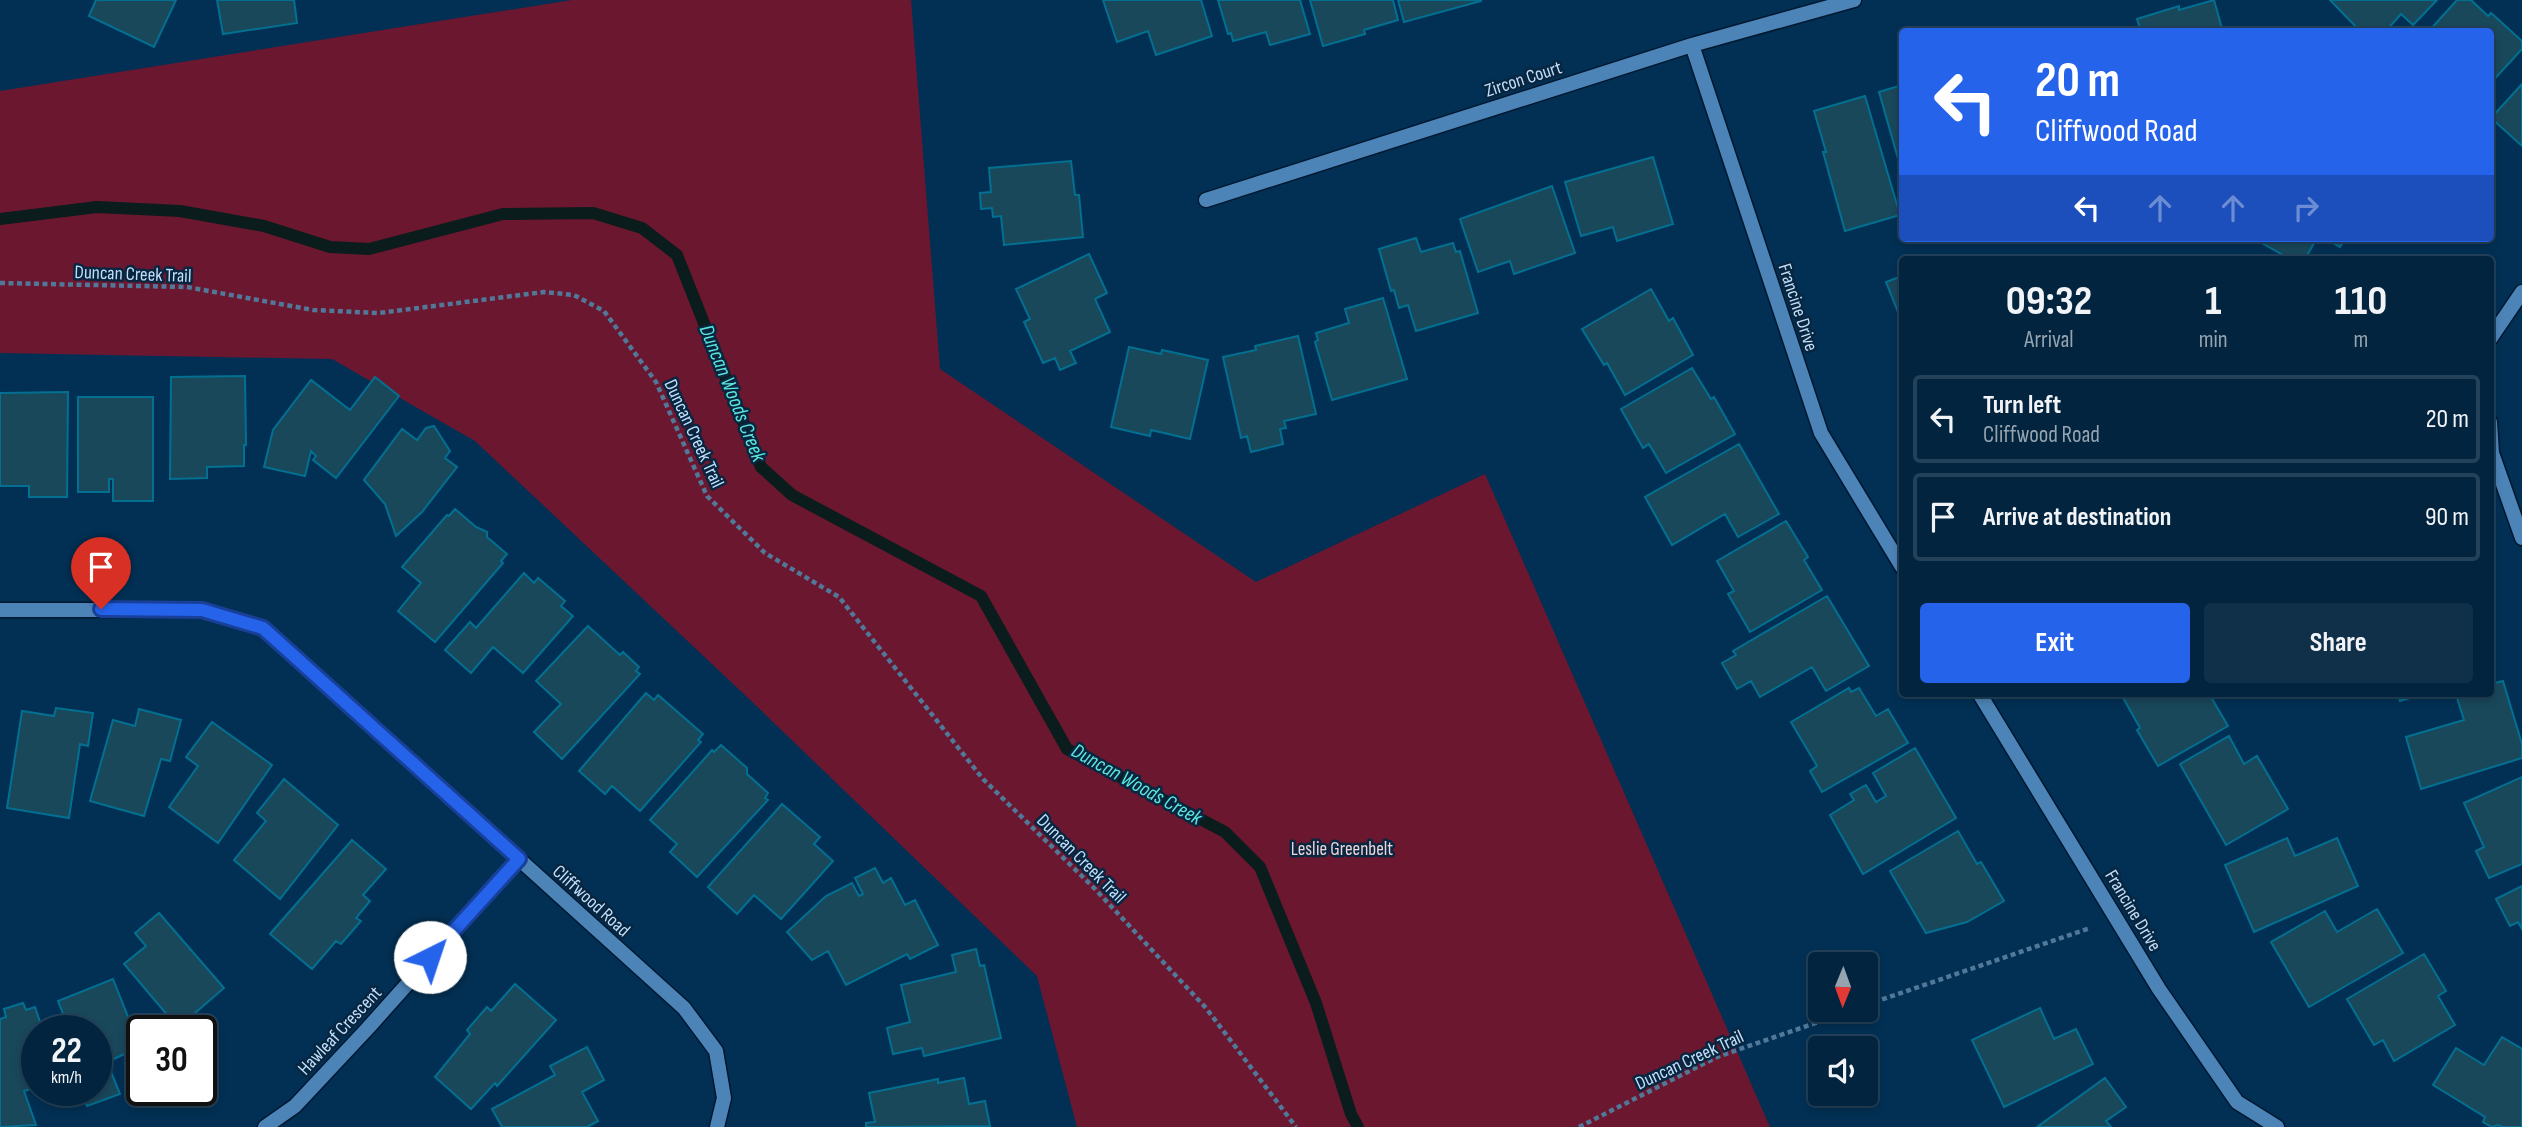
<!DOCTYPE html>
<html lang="en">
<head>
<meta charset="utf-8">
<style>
  :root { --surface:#02243f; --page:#10304a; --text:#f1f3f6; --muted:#96a4b0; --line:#234159; --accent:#2563eb }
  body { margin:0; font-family:"Sofia Sans Condensed",sans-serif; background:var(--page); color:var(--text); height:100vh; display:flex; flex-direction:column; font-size:26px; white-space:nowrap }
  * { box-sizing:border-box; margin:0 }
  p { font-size:23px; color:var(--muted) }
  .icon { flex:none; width:38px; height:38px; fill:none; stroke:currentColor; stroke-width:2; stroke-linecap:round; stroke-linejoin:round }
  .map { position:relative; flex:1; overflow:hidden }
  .drawer { position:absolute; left:1899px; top:256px; width:595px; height:441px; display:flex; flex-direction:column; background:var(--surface); border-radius:7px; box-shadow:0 4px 10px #0003,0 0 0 2px var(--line) }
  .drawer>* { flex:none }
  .top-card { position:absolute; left:1899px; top:28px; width:595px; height:214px; border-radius:7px; box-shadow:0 4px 10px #0003,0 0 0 2px var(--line); background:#2563eb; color:#fff; overflow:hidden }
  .needle { width:46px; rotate:181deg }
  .tools { position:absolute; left:1808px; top:952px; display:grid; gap:14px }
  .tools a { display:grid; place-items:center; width:70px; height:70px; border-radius:7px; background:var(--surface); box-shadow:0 4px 10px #0003,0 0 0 2px var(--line); font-size:35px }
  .speed { position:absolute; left:21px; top:1015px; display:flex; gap:14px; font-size:35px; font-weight:700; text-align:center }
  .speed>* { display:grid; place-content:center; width:91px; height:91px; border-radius:50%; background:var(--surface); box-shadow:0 4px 10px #0003,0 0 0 2px var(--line); line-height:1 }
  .speed small { font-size:18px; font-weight:400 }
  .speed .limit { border:4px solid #111; border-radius:10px; background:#fff; color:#111 }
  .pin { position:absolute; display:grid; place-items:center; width:60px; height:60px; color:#fff; margin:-72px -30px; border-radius:50% 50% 50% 0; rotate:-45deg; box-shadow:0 0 7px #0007 }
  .pin .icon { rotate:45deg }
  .me { position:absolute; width:77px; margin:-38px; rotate:41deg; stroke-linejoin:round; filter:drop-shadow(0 0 5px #0008) }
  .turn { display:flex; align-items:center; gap:24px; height:147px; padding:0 21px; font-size:32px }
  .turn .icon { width:91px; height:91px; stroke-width:2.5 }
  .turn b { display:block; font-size:49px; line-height:60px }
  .lanes { display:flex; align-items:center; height:66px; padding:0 21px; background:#0003; justify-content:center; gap:35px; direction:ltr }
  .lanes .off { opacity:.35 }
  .eta { display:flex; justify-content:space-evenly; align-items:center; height:119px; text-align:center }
  .eta b { font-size:42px; font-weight:700; line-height:49px }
  .cta { display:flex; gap:14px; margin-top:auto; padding:14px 21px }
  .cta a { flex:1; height:80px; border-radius:7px; background:var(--accent); color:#fff; font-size:28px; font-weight:700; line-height:80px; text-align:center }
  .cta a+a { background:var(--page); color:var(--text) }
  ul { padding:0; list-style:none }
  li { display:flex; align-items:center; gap:21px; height:88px; margin:0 14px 10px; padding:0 7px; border:4px solid var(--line); border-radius:7px }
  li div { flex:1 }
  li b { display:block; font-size:26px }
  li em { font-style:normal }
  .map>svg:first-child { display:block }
  .green { fill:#6b1730 }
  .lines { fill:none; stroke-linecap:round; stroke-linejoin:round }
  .stream { stroke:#0a1c1b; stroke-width:12 }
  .building { fill:#19485b; stroke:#037092; stroke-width:2 }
  .street-casing { stroke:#001830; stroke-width:17 }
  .path { stroke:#517898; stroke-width:4.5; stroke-dasharray:5 3.5; stroke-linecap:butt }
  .street { stroke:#4d84b7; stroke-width:14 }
  .route-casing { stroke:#184099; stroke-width:18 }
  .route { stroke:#2563eb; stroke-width:12 }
  .labels { text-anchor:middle; stroke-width:5; stroke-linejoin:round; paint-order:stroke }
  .street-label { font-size:19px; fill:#c1defa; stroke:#082640 }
  .park-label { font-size:19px; fill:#eed3d7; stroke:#082640 }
  .water-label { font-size:21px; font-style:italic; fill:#5be6db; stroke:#082640 }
</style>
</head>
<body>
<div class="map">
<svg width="2522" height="1127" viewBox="0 0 2522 1127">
  <rect width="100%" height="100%" fill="#023054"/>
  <path class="green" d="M 572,0 L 911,0 L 940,369 L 1256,582 L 1485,474 L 1770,1127 L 1077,1127 L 1037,976 L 746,696 L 475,441 L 332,359 L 0,353 L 0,91 Z"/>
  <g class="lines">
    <path class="stream" d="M 0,219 L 97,207 L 180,211 L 264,226 L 330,247 L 369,249 L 503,214 L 593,213 L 642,228 L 677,255 L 761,467 L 792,495 L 981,596 L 1067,749 L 1225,832 L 1260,867 L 1316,1003 L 1351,1114 L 1358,1127"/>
  </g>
  <path class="building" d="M 96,0 L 176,0 L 154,47 L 89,16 Z
    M 217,0 L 294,0 L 297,23 L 223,34 Z
    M 1103,0 L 1201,0 L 1212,36 L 1156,55 L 1148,31 L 1117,42 Z
    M 1218,0 L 1300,0 L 1310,34 L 1270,45 L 1266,32 L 1233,41 L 1231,33 L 1228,34 Z
    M 1310,0 L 1393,0 L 1398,20 L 1364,30 L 1365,34 L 1323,46 Z
    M 1398,0 L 1481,0 L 1481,1 L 1404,22 Z
    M 2214,0 L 2223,32 L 2141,32 L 2137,19 L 2179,6 L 2179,10 Z
    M 2330,0 L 2437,0 L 2413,25 L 2401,14 L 2385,32 L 2361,32 Z
    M 2457,0 L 2471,0 L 2488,16 L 2491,13 L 2522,41 L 2522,49 L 2490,84 L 2490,32 L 2428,32 Z
    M 2522,84 L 2522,146 L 2491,118 Z
    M 1902,85 L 1902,168 L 1901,169 L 1879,92 Z
    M 1865,96 L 1900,215 L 1845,231 L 1823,152 L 1826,152 L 1814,111 Z
    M 1653,157 L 1673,224 L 1617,241 L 1613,227 L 1581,236 L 1565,182 Z
    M 1071,161 L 1075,195 L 1079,195 L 1083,237 L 1004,245 L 1001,216 L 993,217 L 992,208 L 981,209 L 980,193 L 991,192 L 989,168 Z
    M 1552,186 L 1575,253 L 1514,274 L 1510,261 L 1478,272 L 1460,219 Z
    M 1416,238 L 1421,252 L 1453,243 L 1456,252 L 1460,251 L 1478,313 L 1416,331 L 1408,305 L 1399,308 L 1394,290 L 1391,291 L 1379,249 Z
    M 2253,238 L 2317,238 L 2305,259 L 2290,259 Z
    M 2325,238 L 2345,238 L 2340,247 Z
    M 1089,254 L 1107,293 L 1095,299 L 1110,332 L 1070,351 L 1076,363 L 1060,370 L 1055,358 L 1043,363 L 1024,322 L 1030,319 L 1016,289 Z
    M 1902,276 L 1902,322 L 1886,282 Z
    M 1651,289 L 1669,321 L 1673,318 L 1693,355 L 1625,395 L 1607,363 L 1604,365 L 1582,329 Z
    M 1383,298 L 1407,379 L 1332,400 L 1315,342 L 1318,340 L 1316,333 L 1349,323 L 1345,309 Z
    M 1298,336 L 1316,414 L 1284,421 L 1286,428 L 1280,429 L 1283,444 L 1251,452 L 1247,436 L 1241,438 L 1223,357 L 1256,350 L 1255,346 Z
    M 1129,347 L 1161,354 L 1162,350 L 1208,360 L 1190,439 L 1151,430 L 1150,436 L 1111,427 Z
    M 1692,368 L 1711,399 L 1714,397 L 1735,434 L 1666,473 L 1649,444 L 1643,448 L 1621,409 Z
    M 245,376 L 246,445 L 244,445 L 244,466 L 207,467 L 207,478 L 170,479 L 171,377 Z
    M 375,377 L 399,396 L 336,478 L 313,460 L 316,456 L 311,451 L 305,476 L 264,467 L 273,430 L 311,380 L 350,410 Z
    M 68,392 L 67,497 L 29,497 L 29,486 L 0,486 L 0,393 Z
    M 78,397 L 153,397 L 153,501 L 113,501 L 113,479 L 109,479 L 109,492 L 78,492 Z
    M 434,426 L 450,451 L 445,458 L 457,467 L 422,512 L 396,536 L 385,504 L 364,480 L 402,429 L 417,440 L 426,428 Z
    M 1739,444 L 1779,514 L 1738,537 L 1725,514 L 1672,545 L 1645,497 Z
    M 455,509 L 476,527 L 487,532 L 487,537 L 507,554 L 501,561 L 503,563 L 435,642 L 398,611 L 421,583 L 402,567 L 447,515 L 449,516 Z
    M 1786,521 L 1808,557 L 1804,560 L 1822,590 L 1750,632 L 1728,594 L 1734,591 L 1717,561 Z
    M 524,573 L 534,583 L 538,578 L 565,601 L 561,606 L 573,616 L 523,673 L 493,647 L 471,673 L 445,650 L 470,622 L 476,628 Z
    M 1827,596 L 1869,666 L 1826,691 L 1812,667 L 1760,697 L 1751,681 L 1737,689 L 1722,663 L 1736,655 L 1733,651 Z
    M 588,626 L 620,655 L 623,652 L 639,667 L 636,671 L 640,674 L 562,759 L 534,732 L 561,704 L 536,681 Z
    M 2503,681 L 2522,744 L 2522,758 L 2421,789 L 2406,737 L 2464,720 L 2456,695 L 2490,693 L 2490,684 Z
    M 1849,688 L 1851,692 L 1859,688 L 1876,716 L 1888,709 L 1908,743 L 1822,792 L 1810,771 L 1817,766 L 1791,722 Z
    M 646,693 L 654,700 L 658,695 L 703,734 L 698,740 L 701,742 L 640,811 L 612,786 L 605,794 L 579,771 Z
    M 2128,693 L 2216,693 L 2211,697 L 2228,726 L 2158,766 L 2137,730 L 2140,728 L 2122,696 Z
    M 2398,693 L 2427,693 L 2400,701 Z
    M 56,708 L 93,713 L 88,746 L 80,744 L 69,818 L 7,808 L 22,711 L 54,716 Z
    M 139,709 L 181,720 L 170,761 L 161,759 L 144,816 L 90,801 L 113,720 L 135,726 Z
    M 212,722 L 272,765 L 218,843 L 169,807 L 198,766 L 186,757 Z
    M 2229,736 L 2244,764 L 2257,756 L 2288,809 L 2226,845 L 2180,764 Z
    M 721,745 L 747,768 L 747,774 L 768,793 L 765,798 L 768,800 L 697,877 L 670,852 L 677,844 L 650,820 L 712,750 L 714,752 Z
    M 1915,748 L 1956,818 L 1863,874 L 1830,815 L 1854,800 L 1850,794 L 1866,785 L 1876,802 L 1886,796 L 1873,773 Z
    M 2522,777 L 2522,864 L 2489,878 L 2476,851 L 2484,847 L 2464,803 Z
    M 284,779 L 338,825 L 280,899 L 234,860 L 266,821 L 257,813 Z
    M 782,804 L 820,837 L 814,844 L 833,861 L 781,919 L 754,895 L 737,914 L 708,887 Z
    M 1958,831 L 1977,864 L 1981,862 L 2004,901 L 1967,922 L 1926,933 L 1890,871 Z
    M 2287,838 L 2295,856 L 2337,838 L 2358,886 L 2254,932 L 2225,865 Z
    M 352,840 L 386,869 L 363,895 L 370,901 L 356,918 L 361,921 L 341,944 L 336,941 L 312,969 L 270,934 Z
    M 875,868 L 883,883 L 891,878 L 905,905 L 915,900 L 938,945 L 910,959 L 907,954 L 846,985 L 828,951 L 812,960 L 787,932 L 826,896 L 852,883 L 859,896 L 863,894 L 855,878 Z
    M 2522,886 L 2522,929 L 2518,922 L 2510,926 L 2496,899 Z
    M 2377,909 L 2403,953 L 2309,1007 L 2271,942 L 2325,911 L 2337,932 Z
    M 159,913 L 224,988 L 195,1013 L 211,1031 L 201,1039 L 201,1031 L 165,1031 L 160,1025 L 169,1017 L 124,964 L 146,946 L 135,933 Z
    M 976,949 L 980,966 L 984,965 L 1001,1038 L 924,1056 L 922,1048 L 893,1054 L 887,1028 L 910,1022 L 901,985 L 956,972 L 952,955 Z
    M 2424,954 L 2446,991 L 2438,996 L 2455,1025 L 2394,1061 L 2383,1040 L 2374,1045 L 2347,999 Z
    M 113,979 L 140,1047 L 107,1062 L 120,1094 L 87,1106 L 80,1090 L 96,1090 L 96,1031 L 70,1031 L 58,1001 Z
    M 515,984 L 556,1020 L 497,1086 L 495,1083 L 471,1109 L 435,1077 L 470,1034 L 467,1030 L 487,1007 L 491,1011 Z
    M 23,1003 L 26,1010 L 35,1007 L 43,1031 L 37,1031 L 37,1087 L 24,1091 L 36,1125 L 0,1127 L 0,1019 L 6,1017 L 4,1009 Z
    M 2040,1008 L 2054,1039 L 2076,1029 L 2093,1064 L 2004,1107 L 1972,1040 Z
    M 2502,1037 L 2522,1049 L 2522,1127 L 2502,1127 L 2498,1125 L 2492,1127 L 2483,1122 L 2485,1117 L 2433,1085 L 2456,1048 L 2484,1065 Z
    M 587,1047 L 604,1080 L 582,1092 L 598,1121 L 587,1127 L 502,1127 L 492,1109 L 555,1075 L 550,1066 Z
    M 964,1078 L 969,1104 L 985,1101 L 990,1126 L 866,1127 L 866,1123 L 875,1122 L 869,1093 L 938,1079 L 938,1083 Z
    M 2105,1078 L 2126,1107 L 2106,1121 L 2111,1127 L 2037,1127 Z"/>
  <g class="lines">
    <defs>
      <path id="street" d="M 1692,45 L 1821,433 L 1902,567
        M 1206,200 L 1692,45 L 1854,0
        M 2490,339 L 2522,292
        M 2490,422 L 2492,453 L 2522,538
        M 0,610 L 203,610 L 263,628 L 684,1008 L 716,1051 L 724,1098 L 717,1127
        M 1979,693 L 2159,989 L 2237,1102 L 2277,1127
        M 265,1127 L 295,1106 L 368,1028 L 519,859"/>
    </defs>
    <use href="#street" class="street-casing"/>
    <path class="path" d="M 0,283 L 187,287 L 313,310 L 379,313 L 544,292 L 574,295 L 604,311 L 656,382 L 707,496 L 765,553 L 839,597 L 983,779 L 1095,889 L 1206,1008 L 1296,1127
      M 1866,1005 L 2090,928
      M 1579,1127 L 1717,1057 L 1853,1010"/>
    <use href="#street" class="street"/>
  </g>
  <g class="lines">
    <defs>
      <path id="route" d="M 101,609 L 202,610 L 263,628 L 519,859 L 430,957"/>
    </defs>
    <use href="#route" class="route-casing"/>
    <use href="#route" class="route"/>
  </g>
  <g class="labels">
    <g class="street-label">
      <text transform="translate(1523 78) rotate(-18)" y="7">Zircon Court</text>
      <text transform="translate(133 273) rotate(2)" y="7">Duncan Creek Trail</text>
      <text transform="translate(1799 307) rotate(72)" y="7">Francine Drive</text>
      <text transform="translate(695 433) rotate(65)" y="7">Duncan Creek Trail</text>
      <text transform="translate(1082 858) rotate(45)" y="7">Duncan Creek Trail</text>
      <text transform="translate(592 900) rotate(42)" y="7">Cliffwood Road</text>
      <text transform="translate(2134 910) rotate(59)" y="7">Francine Drive</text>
      <text transform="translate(339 1030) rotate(-47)" y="7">Hawleaf Crescent</text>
      <text transform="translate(1689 1059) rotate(-25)" y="7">Duncan Creek Trail</text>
    </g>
    <g class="park-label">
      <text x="1342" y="855">Leslie Greenbelt</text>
    </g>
    <g class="water-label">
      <text transform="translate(733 393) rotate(68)" y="7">Duncan Woods Creek</text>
      <text transform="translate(1137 784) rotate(29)" y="7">Duncan Woods Creek</text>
    </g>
  </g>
</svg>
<div class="tools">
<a><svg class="needle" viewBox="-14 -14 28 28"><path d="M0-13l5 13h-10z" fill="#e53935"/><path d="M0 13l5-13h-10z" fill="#96a4b0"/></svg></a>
<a><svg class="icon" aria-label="sound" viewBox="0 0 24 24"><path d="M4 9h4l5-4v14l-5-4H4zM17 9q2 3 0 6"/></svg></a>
</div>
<div class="speed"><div>22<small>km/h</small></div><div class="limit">30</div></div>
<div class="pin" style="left:101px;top:609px;background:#d93025"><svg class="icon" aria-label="arrive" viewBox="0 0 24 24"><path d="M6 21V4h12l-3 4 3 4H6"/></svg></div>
<svg class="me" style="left:430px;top:957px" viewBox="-20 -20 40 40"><circle r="19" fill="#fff"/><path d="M0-13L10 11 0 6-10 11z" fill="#2563eb"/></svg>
<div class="top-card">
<div class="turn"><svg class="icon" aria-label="left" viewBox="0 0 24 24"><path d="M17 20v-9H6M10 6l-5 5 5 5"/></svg><div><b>20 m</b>Cliffwood Road</div></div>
<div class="lanes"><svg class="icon" aria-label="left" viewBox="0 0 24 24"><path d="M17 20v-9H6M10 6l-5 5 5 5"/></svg><svg class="icon off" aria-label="ahead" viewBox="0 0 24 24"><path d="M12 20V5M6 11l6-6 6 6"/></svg><svg class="icon off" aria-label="ahead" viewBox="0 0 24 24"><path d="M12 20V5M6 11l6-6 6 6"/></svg><svg class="icon off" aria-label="right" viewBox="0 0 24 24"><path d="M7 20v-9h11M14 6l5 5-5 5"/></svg></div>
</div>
<section class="drawer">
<div class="eta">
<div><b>09:32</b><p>Arrival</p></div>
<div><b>1</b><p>min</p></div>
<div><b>110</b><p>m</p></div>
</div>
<ul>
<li><svg class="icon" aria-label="left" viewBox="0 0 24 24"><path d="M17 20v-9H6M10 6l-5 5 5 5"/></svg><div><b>Turn left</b><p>Cliffwood Road</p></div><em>20 m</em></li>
<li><svg class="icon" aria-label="arrive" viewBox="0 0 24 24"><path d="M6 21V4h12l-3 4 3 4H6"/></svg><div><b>Arrive at destination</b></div><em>90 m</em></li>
</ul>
<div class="cta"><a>Exit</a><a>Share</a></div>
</section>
</div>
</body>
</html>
